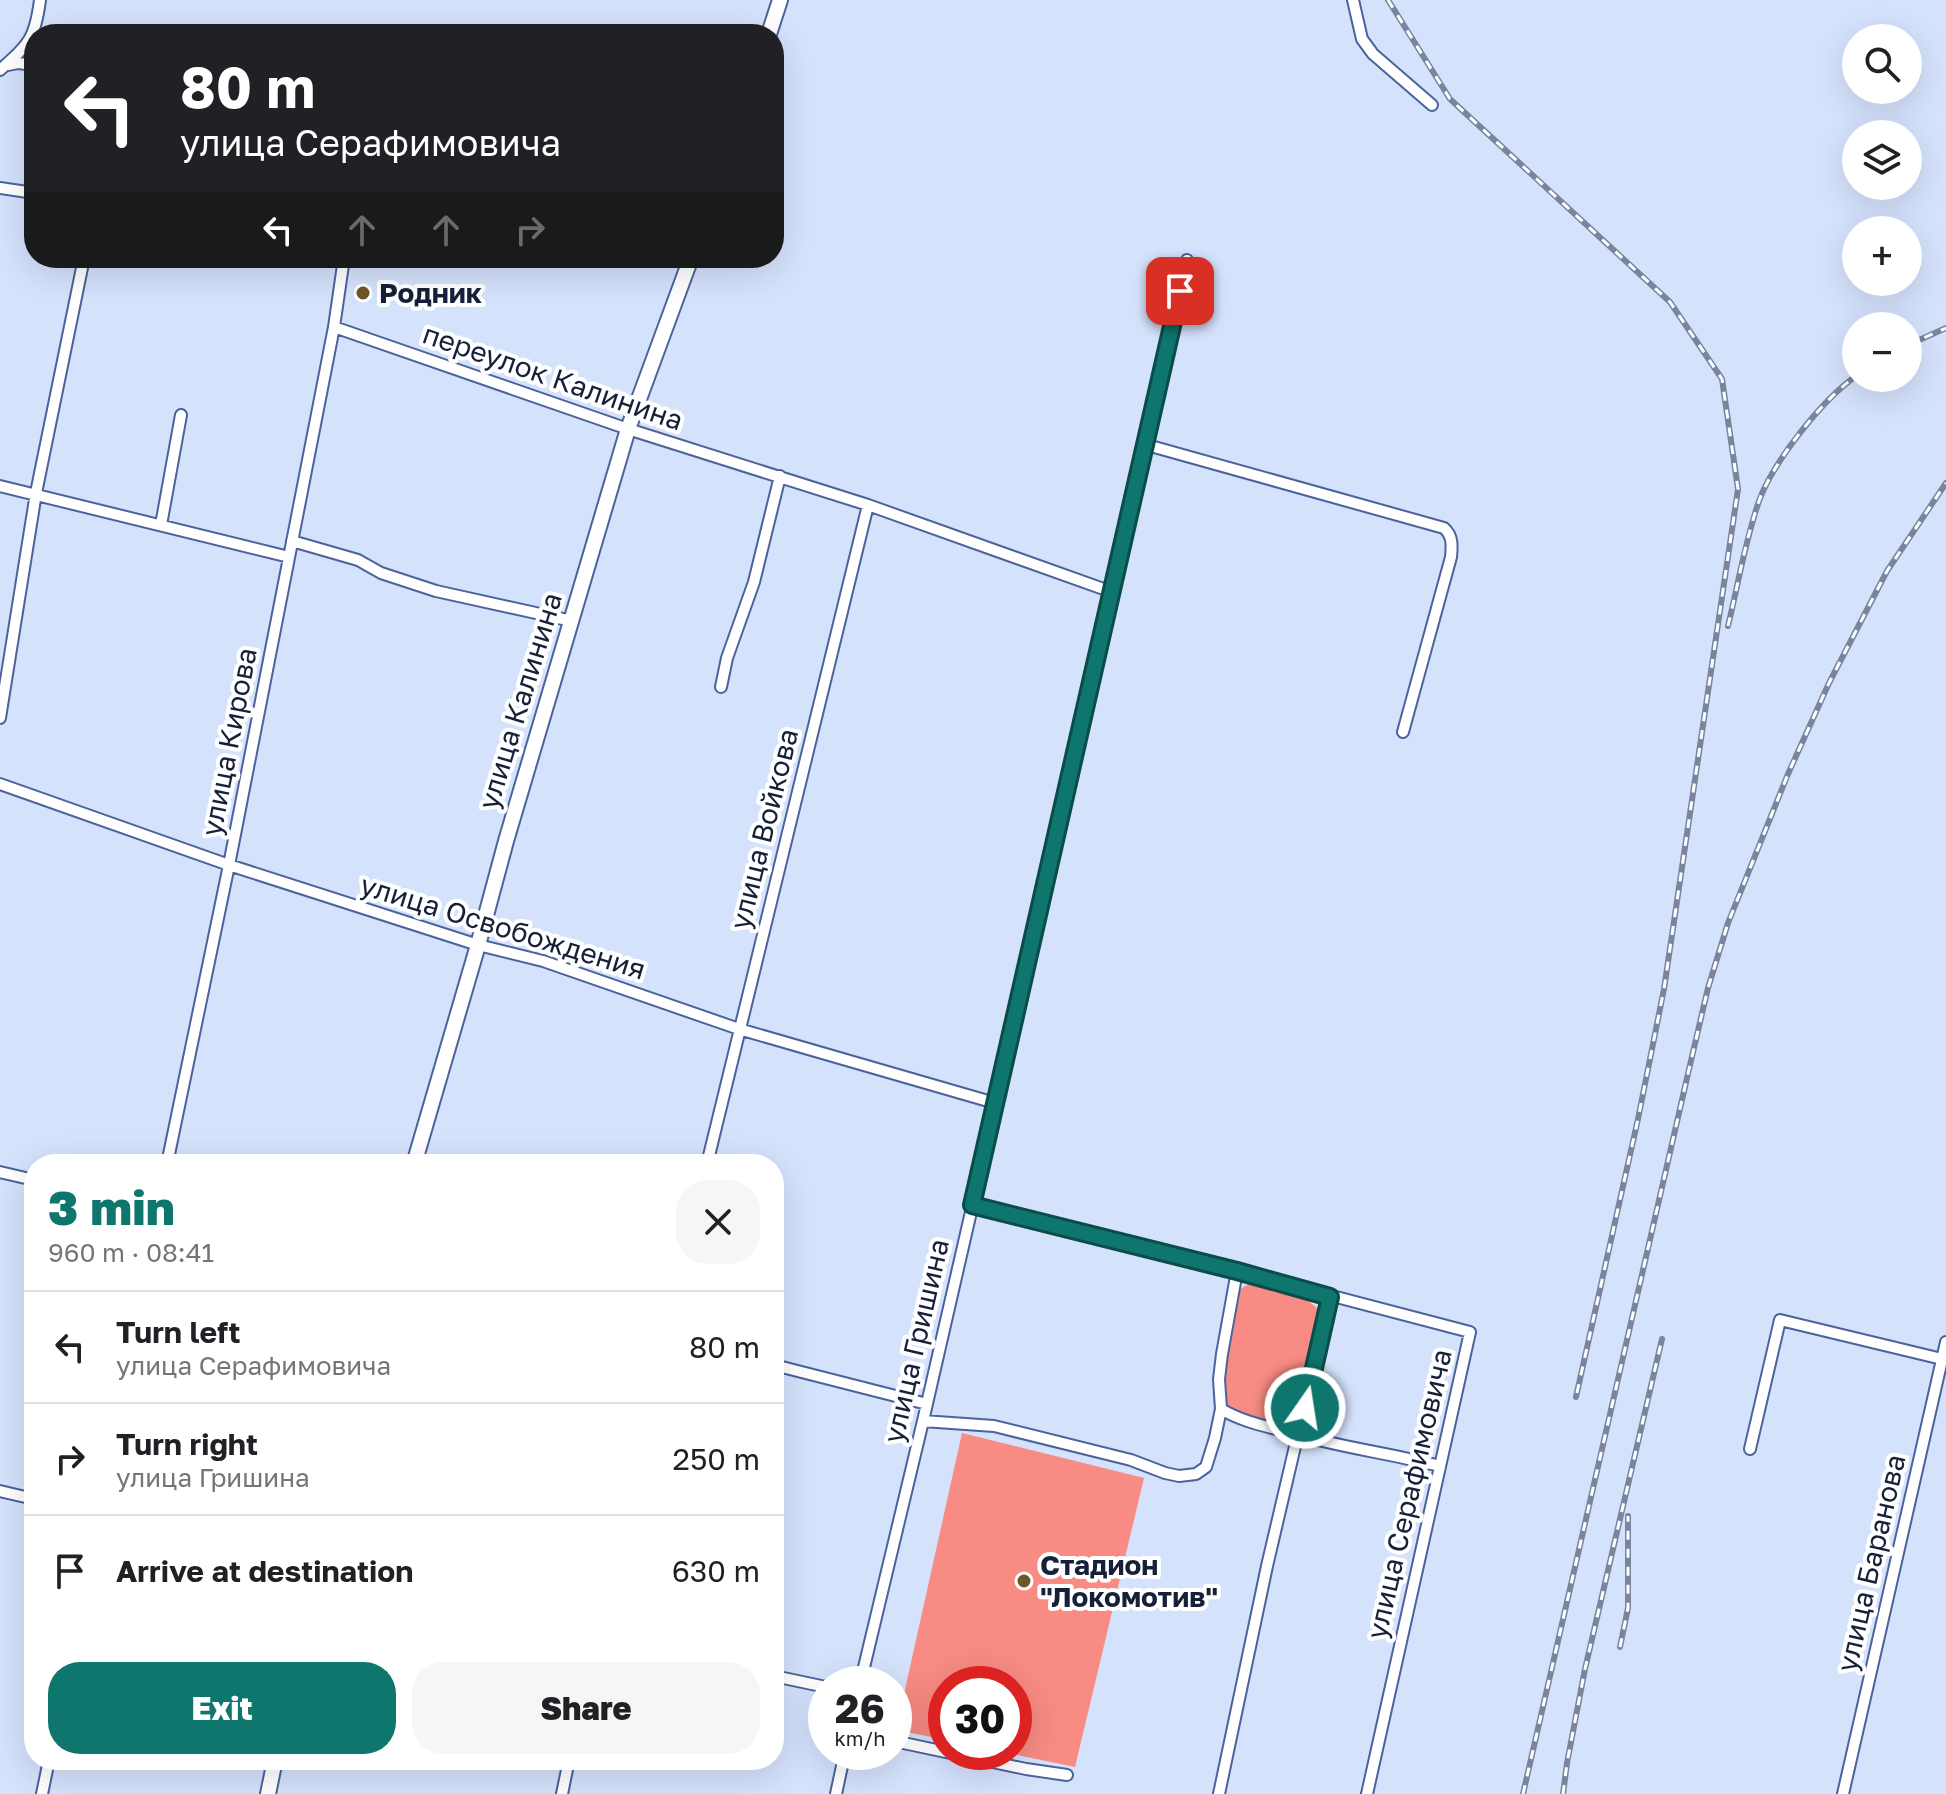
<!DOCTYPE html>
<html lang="en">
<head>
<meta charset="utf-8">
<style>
  :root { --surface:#fff; --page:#f6f6f6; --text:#202124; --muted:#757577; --line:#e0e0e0; --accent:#0f766e }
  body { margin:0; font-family:"Golos Text",sans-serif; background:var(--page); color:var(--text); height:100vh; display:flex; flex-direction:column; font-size:30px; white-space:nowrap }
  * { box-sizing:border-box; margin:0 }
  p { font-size:26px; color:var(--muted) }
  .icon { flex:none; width:44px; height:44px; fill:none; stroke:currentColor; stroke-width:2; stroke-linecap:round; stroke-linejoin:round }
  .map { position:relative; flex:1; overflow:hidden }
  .panel { position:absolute; left:24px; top:1154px; width:760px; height:616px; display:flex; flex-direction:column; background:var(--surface); border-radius:32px; box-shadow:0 8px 32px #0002 }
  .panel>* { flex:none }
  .banner { position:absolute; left:24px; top:24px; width:760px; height:244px; border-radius:32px; box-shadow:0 8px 32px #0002; background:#202124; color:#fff; overflow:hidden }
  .buttons { position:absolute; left:1842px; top:24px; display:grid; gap:16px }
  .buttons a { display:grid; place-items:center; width:80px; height:80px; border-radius:50%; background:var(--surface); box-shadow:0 8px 32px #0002; font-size:40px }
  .speed { position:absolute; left:808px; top:1666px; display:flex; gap:16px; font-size:40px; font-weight:700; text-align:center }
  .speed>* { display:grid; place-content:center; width:104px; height:104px; border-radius:50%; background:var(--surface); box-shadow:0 8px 32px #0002; line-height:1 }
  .speed small { font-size:20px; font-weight:400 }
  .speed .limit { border:12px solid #d22; background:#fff; color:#111 }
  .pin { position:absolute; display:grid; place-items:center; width:68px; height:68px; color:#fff; margin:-34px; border-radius:16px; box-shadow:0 4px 12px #0006 }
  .me { position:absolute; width:88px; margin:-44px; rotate:13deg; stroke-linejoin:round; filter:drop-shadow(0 0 6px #0008) }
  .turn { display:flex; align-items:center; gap:28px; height:168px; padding:0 24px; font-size:36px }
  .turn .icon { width:104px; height:104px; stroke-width:2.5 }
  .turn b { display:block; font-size:56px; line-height:68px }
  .lanes { display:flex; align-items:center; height:76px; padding:0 24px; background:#0003; justify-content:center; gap:40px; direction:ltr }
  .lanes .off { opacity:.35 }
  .round { display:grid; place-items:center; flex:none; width:84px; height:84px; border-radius:32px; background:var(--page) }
  .summary { display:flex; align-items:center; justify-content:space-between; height:136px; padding:0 24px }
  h1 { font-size:48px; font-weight:800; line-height:60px; color:var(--accent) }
  .cta { display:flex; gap:16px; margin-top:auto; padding:16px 24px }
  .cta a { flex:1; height:92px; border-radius:32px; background:var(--accent); color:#fff; font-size:32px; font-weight:800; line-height:92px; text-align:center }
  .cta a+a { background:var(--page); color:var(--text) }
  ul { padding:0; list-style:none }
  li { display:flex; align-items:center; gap:24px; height:112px; padding:0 24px; border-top:2px solid var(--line) }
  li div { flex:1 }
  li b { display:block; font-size:30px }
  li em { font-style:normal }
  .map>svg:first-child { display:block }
  .green { fill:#f88b83 }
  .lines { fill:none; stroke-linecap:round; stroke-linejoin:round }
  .minor-casing { stroke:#4a639c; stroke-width:14 }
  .tertiary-casing { stroke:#4a639c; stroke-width:18 }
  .minor { stroke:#fff; stroke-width:10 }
  .tertiary { stroke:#fff; stroke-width:14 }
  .rail-casing { stroke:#79859e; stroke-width:6 }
  .rail { stroke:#fff; stroke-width:3; stroke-dasharray:9; stroke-linecap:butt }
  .route-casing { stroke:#0a4d48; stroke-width:20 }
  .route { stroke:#0f766e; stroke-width:14 }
  .poi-dot { fill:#6d5727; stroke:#fff; stroke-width:3 }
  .labels { text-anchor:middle; stroke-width:8; stroke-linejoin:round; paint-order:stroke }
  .poi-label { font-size:28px; font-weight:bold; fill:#162139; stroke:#fff; text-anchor:start }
  .street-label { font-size:28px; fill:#162139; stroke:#fff }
</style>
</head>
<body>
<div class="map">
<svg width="1946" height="1794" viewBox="0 0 1946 1794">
  <rect width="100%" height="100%" fill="#d5e2fc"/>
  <path class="green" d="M 1251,1283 L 1302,1296 L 1321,1311 L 1295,1429 L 1236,1413 L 1226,1405 L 1223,1400 L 1223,1384 L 1230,1332 L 1240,1289 Z
    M 962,1433 L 1144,1478 L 1075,1767 L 1003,1752 L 1014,1752 L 1014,1684 L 946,1684 L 946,1740 L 896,1730 Z"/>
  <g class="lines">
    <defs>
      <path id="minor" d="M 1353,0 L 1362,39 L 1373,54 L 1432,105
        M 8,65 L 18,63 L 34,65
        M 0,70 C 29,44 35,39 40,0
        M 0,188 L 34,193
        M 342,258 L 343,265 L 334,327 L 628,429 L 868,505 L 1112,592
        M 1147,445 L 1444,528 C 1453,536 1452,546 1451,557 L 1403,732
        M 0,486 L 289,557
        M 161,525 L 181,415
        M 292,541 L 358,560 L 381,573 L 436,591 L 572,621
        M 721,687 L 727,658 L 754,582 L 780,476
        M 0,718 L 36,493 L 84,258
        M 0,784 L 229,865 L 478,945 L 543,961 L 739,1029 L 995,1103
        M 167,1164 L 229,865 L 334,327
        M 707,1164 L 868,505
        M 0,1172 L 34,1180
        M 972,1205 L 1237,1271 L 1470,1332 L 1367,1794
        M 774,1365 L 927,1404
        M 1221,1409 C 1239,1420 1260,1425 1280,1430 C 1333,1446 1387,1453 1440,1466
        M 923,1421 L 994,1426 L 1131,1460 L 1165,1473 L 1179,1476 L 1196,1474 L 1206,1467 L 1215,1438 L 1221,1409 L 1219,1379 L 1222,1354 L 1237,1271
        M 1750,1449 L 1780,1320 L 1942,1359
        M 0,1491 L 34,1499
        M 774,1676 L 826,1687
        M 860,1684 L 923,1421 L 1147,445 L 1187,260
        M 894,1741 L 1026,1769 L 1067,1775
        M 42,1794 L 49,1760
        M 562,1794 L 569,1760
        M 836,1794 L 845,1752
        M 1219,1794 L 1267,1566 L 1330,1297
        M 1843,1794 L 1946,1342"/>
      <path id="tertiary" d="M 769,34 L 780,0
        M 414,1164 L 478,945 L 506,841 L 628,429 L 691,258
        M 268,1794 L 275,1760"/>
    </defs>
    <use href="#minor" class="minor-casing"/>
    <use href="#tertiary" class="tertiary-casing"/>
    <use href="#minor" class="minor"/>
    <use href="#tertiary" class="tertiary"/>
    <defs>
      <path id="rail" d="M 1388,0 L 1450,99 L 1670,302 L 1722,379 L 1738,489 L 1664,989 L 1638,1119 L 1576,1397
        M 1908,345 L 1946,328
        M 1728,626 C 1738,585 1745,541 1759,501 C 1773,462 1822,400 1856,376
        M 1620,1647 L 1628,1608 L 1628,1516
        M 1523,1794 L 1690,1065 L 1708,988 L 1728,923 L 1788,774 L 1829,683 L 1887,571 L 1946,483
        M 1563,1794 L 1567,1763 L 1585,1669 L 1662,1339"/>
    </defs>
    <use href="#rail" class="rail-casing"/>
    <use href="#rail" class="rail"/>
  </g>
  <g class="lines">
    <defs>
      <path id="route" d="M 1180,291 L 972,1205 L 1237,1271 L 1330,1297 L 1305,1408"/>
    </defs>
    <use href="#route" class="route-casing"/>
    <use href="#route" class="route"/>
  </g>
  <g class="poi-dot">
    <circle cx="363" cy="293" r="8"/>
    <circle cx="1024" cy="1581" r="8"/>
  </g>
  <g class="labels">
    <g class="poi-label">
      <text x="379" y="303">Родник</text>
      <text x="1040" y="1575">Стадион<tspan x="1040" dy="32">"Локомотив"</tspan></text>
    </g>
    <g class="street-label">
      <text transform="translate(553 377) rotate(19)" y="10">переулок Калинина</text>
      <text transform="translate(520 701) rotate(-73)" y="10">улица Калинина</text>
      <text transform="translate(229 742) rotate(-79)" y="10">улица Кирова</text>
      <text transform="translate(764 829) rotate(-76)" y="10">улица Войкова</text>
      <text transform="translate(503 927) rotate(17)" y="10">улица Освобождения</text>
      <text transform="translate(916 1341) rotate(-77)" y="10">улица Гришина</text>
      <text transform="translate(1409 1494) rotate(-77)" y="10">улица Серафимовича</text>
      <text transform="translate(1871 1563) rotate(-77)" y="10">улица Баранова</text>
    </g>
  </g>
</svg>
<div class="buttons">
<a><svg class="icon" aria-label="search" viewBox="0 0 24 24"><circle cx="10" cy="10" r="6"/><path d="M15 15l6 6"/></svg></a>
<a><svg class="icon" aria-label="layers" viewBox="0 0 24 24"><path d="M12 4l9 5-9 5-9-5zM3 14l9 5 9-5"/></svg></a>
<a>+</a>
<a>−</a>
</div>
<div class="speed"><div>26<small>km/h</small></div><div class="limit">30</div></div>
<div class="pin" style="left:1180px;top:291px;background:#d93025"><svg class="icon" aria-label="arrive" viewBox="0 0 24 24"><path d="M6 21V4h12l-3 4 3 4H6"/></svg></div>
<svg class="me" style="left:1305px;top:1408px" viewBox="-20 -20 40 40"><circle r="17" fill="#0f766e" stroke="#fff" stroke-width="3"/><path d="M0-11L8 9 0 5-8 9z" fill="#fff"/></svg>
<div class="banner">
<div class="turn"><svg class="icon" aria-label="left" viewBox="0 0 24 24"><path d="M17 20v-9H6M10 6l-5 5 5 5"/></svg><div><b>80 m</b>улица Серафимовича</div></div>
<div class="lanes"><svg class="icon" aria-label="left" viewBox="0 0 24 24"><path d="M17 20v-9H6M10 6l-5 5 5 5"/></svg><svg class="icon off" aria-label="ahead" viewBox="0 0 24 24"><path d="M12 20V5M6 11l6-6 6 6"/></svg><svg class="icon off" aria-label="ahead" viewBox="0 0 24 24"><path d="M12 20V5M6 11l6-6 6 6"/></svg><svg class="icon off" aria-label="right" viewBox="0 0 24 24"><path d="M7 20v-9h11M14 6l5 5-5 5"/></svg></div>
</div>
<section class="panel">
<div class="summary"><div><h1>3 min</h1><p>960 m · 08:41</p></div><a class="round"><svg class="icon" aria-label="close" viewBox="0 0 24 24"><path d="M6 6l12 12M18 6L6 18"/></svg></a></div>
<ul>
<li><svg class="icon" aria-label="left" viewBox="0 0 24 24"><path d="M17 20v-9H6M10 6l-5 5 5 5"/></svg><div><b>Turn left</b><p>улица Серафимовича</p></div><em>80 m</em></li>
<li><svg class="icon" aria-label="right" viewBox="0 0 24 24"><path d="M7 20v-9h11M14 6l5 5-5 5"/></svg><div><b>Turn right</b><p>улица Гришина</p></div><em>250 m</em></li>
<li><svg class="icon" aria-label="arrive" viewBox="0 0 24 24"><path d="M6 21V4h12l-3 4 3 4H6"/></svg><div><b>Arrive at destination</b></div><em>630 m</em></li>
</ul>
<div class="cta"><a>Exit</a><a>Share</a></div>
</section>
</div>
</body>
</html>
